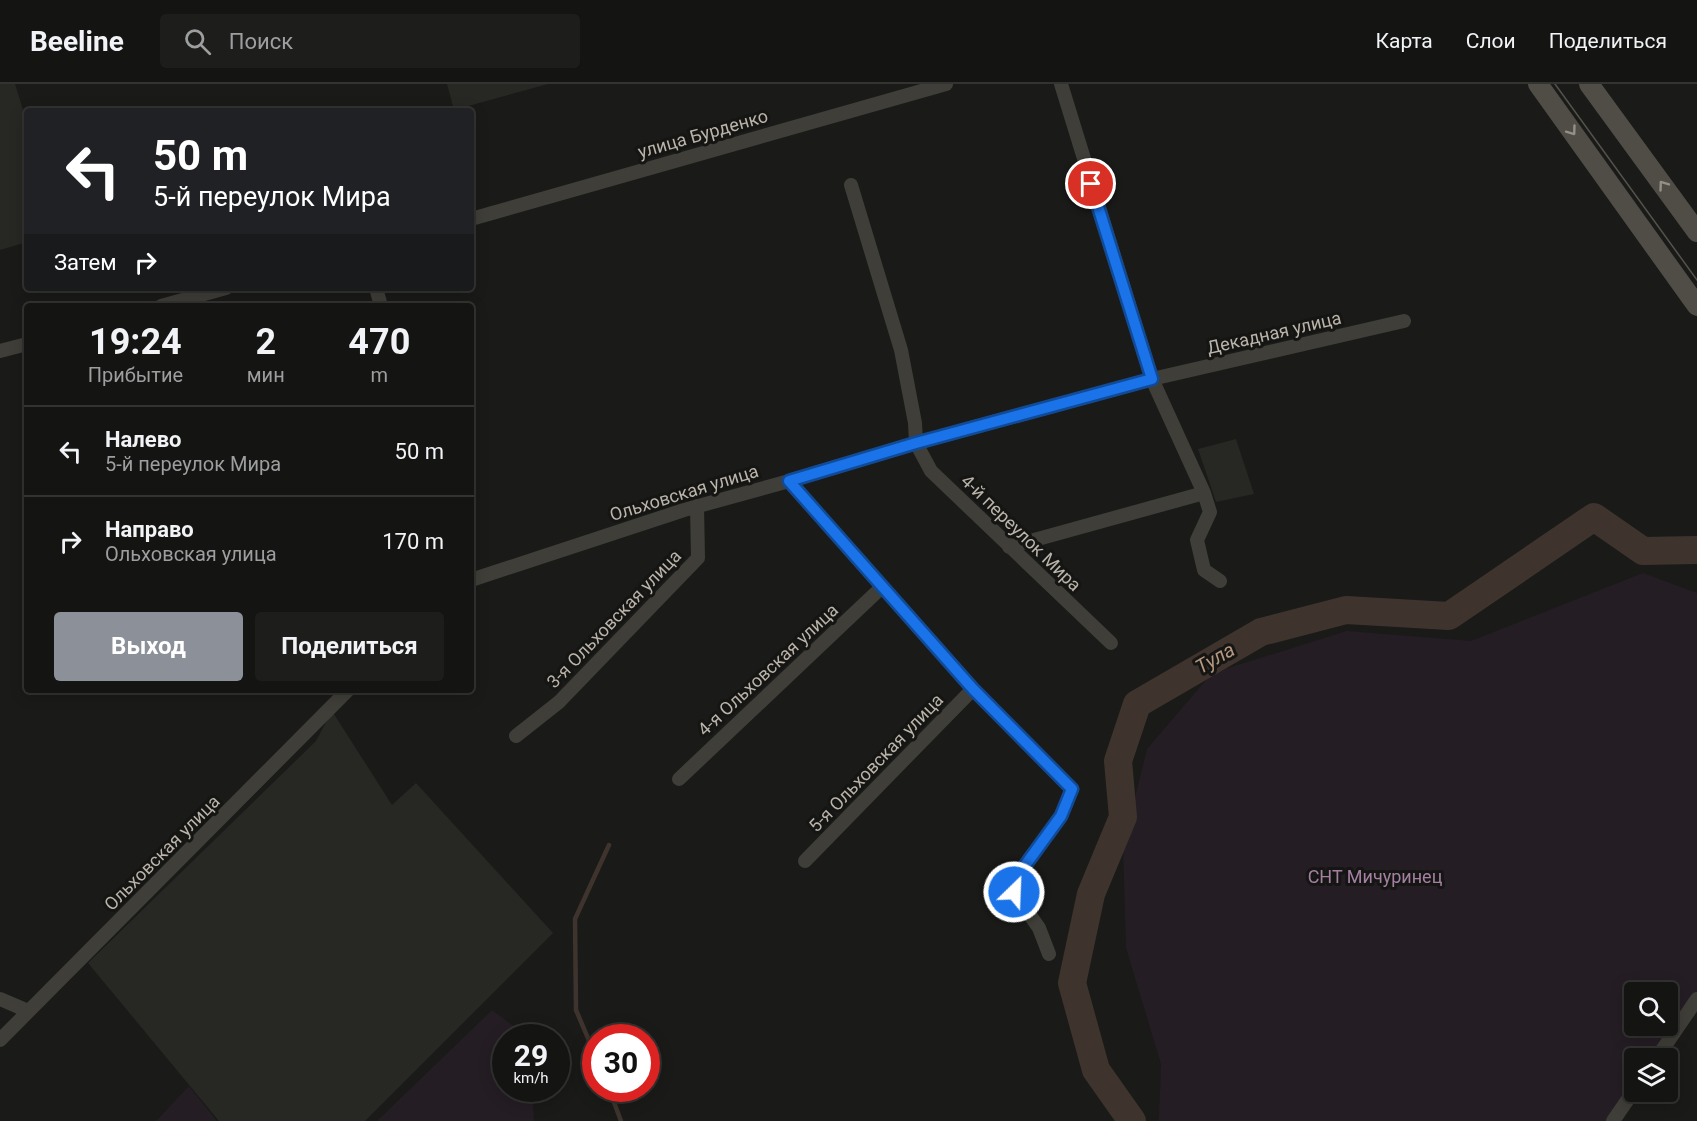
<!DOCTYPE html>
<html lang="ru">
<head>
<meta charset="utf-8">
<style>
  :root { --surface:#141412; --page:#1d1d1b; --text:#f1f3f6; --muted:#9d9e9f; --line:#333332; --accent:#8c9099 }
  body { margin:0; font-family:Roboto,sans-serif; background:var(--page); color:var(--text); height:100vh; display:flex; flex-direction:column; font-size:22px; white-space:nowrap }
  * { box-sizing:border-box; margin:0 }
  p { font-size:20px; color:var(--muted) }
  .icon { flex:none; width:33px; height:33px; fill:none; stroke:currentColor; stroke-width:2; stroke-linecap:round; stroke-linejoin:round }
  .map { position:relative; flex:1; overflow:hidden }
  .drawer { position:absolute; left:24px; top:219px; width:450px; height:390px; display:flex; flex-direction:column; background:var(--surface); border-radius:6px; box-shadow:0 3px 15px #0003,0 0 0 2px var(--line) }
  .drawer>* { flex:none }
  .top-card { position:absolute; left:24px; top:24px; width:450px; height:183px; border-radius:6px; box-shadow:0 3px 15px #0003,0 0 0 2px var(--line); background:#202124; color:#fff; overflow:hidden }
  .buttons { position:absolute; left:1624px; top:898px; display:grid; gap:12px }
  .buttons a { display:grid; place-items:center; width:54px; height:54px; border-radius:6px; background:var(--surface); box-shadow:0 3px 15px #0003,0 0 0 2px var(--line); font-size:30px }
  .speed { position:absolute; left:492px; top:940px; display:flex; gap:12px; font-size:30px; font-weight:700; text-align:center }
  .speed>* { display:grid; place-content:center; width:78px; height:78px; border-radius:50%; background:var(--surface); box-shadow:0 3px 15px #0003,0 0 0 2px var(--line); line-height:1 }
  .speed small { font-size:15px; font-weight:400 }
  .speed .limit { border:9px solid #d22; background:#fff; color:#111 }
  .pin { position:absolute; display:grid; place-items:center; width:51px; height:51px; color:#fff; margin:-26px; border:3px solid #fff; border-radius:50%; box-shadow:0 2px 6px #0007 }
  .me { position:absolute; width:66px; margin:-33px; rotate:24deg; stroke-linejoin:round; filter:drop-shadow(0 0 4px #0008) }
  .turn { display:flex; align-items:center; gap:21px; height:126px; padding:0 30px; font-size:27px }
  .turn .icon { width:78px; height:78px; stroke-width:2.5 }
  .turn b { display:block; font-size:42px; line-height:51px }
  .then { display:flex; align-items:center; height:57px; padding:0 30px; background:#0003; gap:12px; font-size:22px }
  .eta { display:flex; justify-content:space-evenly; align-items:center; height:102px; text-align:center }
  .eta b { font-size:36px; font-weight:700; line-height:42px }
  .primary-button { display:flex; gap:12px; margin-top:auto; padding:12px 30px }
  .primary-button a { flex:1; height:69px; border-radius:6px; background:var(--accent); color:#fff; font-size:24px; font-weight:700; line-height:69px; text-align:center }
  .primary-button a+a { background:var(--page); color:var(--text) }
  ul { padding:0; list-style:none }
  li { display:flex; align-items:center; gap:18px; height:90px; padding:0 30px; border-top:2px solid var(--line) }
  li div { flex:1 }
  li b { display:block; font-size:22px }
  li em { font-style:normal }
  header { display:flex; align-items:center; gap:36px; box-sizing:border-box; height:84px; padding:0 30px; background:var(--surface); border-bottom:2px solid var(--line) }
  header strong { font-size:28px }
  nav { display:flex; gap:33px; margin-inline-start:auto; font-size:21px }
  .search { width:420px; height:54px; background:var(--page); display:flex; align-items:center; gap:15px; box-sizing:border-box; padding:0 21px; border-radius:6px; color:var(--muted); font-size:22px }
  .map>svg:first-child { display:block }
  .built { fill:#272724 }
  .green { fill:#251d24; fill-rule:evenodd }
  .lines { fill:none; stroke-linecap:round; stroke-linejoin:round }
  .stream { stroke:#3e342d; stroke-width:4.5 }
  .river { stroke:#3e342d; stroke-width:28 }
  .minor { stroke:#3f3e38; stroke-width:14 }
  .secondary { stroke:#4f4d46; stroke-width:20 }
  .tram { stroke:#54524b; stroke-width:1.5 }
  .oneway { stroke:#959087 }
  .route-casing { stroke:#114b97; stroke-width:15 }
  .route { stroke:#1a73e8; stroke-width:10 }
  .labels { text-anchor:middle; stroke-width:6; stroke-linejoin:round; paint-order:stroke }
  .street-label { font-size:18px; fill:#bab4aa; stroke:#151513 }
  .park-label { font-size:18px; fill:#a580a3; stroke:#151513 }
  .water-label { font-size:20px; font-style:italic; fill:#b59880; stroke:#151513 }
</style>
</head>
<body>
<header>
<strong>Beeline</strong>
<div class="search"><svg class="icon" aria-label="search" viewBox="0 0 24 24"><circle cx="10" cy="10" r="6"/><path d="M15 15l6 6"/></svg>Поиск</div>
<nav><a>Карта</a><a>Слои</a><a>Поделиться</a></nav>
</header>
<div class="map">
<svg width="1697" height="1037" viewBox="0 0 1697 1037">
  <rect width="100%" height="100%" fill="#1a1a18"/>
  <path class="built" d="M 0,0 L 15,0 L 27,39 L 27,158 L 0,166 Z
    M 447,0 L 548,0 L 454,26 Z
    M 1236,355 L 1254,410 L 1216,418 L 1198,365 Z
    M 332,627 L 392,721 L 416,699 L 553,849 L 365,1037 L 219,1037 L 88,879 L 316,657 Z"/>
  <path class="green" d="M 1643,489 L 1697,509 L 1697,915 L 1656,975 L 1635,975 L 1635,1005 L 1613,1037 L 1159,1037 L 1161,980 L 1126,864 L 1123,763 L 1147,665 L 1212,589 L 1347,547 L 1471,557 ZM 1635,909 L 1668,909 L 1668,942 L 1635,942 Z
    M 492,926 L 528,953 L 506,954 L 506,1005 L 532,1005 L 534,1037 L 377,1037 Z
    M 189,1002 L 217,1037 L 156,1037 Z"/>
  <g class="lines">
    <path class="stream" d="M 596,973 L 576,926 L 575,835 L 609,761
      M 609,1005 L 621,1037"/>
    <path class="river" d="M 1132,1037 L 1096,986 L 1072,899 L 1091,810 L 1123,733 L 1118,677 L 1137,620 L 1261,548 L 1346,526 L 1449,532 L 1594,433 L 1643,467 L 1697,466"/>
    <path class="minor" d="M 1061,0 L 1152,295 L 1204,409 L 1210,428 L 1197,456 L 1204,486 L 1220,497
      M 851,101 L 901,266 L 915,339 L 916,359 L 931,387 L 1111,559
      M 471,135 L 946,0
      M 376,204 L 381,222
      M 161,222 L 226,204
      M 0,267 L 27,260
      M 789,397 L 973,605 L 1072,705 L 1061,732 L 1013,798 L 1014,808 L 1039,844 L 1049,870
      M 1009,463 L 1204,409
      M 471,496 L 684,426 L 789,397 L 916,359 L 1152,295 L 1404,237
      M 516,652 L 559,618 L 698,474 L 697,422
      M 679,695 L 882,503
      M 805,777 L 973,605
      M 0,915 L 28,927
      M 0,956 L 348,606
      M 1656,975 L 1697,915
      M 1613,1037 L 1635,1005"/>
    <path class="secondary" d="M 1538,0 L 1697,222
      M 1589,0 L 1697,148"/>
    <path class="tram" d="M 1555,0 L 1697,196"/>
  </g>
  <defs><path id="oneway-chevron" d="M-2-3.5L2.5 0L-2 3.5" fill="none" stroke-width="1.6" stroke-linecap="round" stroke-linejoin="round" transform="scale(1.5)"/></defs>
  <g class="oneway">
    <use href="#oneway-chevron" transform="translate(1572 47) rotate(54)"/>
    <use href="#oneway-chevron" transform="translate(1663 101) rotate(-126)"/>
  </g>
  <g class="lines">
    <defs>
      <path id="route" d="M 1014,808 L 1013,798 L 1061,732 L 1072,705 L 973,605 L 789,397 L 916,359 L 1152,295 L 1091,100"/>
    </defs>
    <use href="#route" class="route-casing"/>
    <use href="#route" class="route"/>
  </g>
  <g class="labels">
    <g class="street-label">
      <text transform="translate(703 50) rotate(-16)" y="6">улица Бурденко</text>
      <text transform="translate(1274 249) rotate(-13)" y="6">Декадная улица</text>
      <text transform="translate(684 409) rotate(-17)" y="6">Ольховская улица</text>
      <text transform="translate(1021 449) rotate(44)" y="6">4-й переулок Мира</text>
      <text transform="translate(614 535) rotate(-46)" y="6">3-я Ольховская улица</text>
      <text transform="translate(768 586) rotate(-43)" y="6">4-я Ольховская улица</text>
      <text transform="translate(876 679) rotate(-46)" y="6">5-я Ольховская улица</text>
      <text transform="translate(162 769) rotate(-45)" y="6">Ольховская улица</text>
    </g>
    <g class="park-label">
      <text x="1375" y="799">СНТ Мичуринец</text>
    </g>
    <g class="water-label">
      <text transform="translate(1215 574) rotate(-30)" y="7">Тула</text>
    </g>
  </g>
</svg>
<div class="buttons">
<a><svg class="icon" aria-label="search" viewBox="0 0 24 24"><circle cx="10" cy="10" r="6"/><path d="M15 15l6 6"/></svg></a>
<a><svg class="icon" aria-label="layers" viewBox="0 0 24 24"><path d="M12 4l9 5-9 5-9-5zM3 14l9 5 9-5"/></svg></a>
</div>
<div class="speed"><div>29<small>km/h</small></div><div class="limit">30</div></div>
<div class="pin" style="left:1091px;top:100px;background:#d93025"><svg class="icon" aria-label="arrive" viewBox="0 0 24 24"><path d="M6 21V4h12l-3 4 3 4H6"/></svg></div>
<svg class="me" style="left:1014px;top:808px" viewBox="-20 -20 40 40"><circle r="17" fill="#1a73e8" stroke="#fff" stroke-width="3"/><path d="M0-11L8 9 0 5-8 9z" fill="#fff"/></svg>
<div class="top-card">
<div class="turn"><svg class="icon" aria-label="left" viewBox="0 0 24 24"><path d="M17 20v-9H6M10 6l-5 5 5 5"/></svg><div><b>50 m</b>5-й переулок Мира</div></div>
<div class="then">Затем<svg class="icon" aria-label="right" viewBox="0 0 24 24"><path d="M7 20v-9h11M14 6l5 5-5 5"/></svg></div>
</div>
<section class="drawer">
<div class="eta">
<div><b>19:24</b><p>Прибытие</p></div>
<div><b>2</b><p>мин</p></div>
<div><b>470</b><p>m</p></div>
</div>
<ul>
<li><svg class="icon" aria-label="left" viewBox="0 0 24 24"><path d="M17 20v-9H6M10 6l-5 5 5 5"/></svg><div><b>Налево</b><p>5-й переулок Мира</p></div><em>50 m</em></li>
<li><svg class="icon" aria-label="right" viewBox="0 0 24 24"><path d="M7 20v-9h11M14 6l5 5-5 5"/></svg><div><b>Направо</b><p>Ольховская улица</p></div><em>170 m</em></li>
</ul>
<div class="primary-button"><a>Выход</a><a>Поделиться</a></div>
</section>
</div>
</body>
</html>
